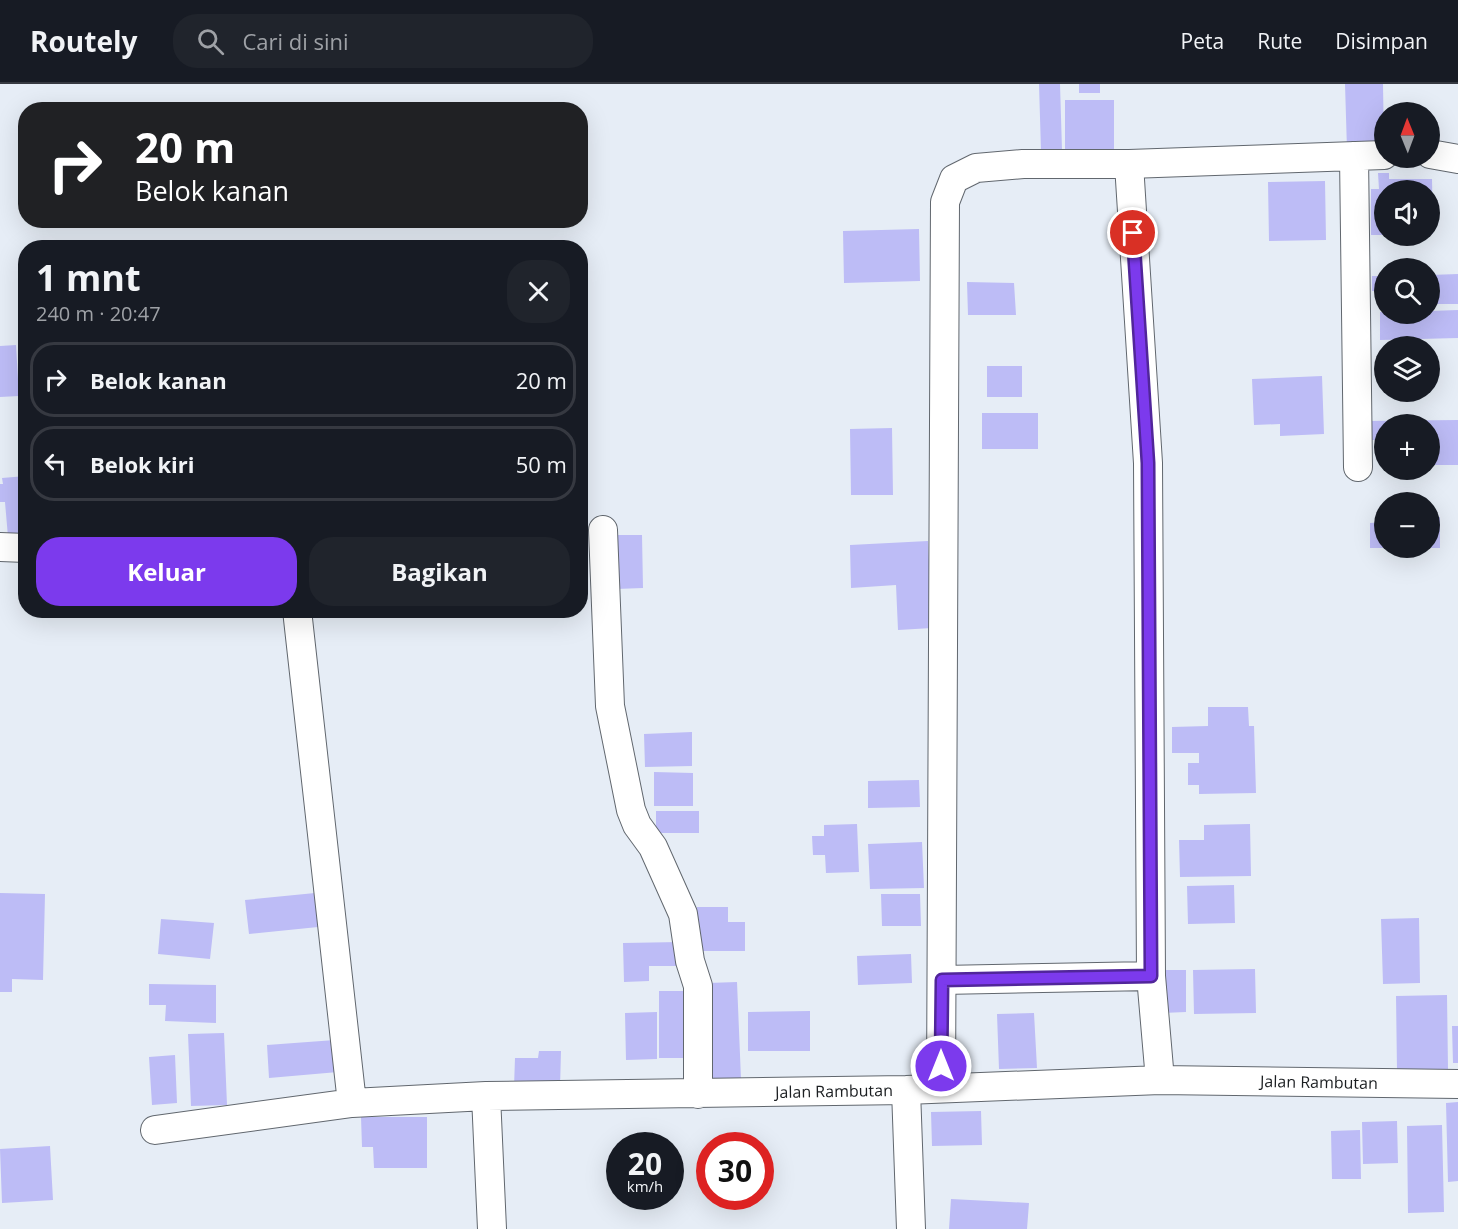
<!DOCTYPE html>
<html lang="id">
<head>
<meta charset="utf-8">
<style>
  :root { --surface:#171b24; --page:#20242c; --text:#f1f3f6; --muted:#9ea1a6; --line:#363941; --accent:#7c3aed }
  body { margin:0; font-family:"Open Sans",sans-serif; background:var(--page); color:var(--text); height:100vh; display:flex; flex-direction:column; font-size:22px; white-space:nowrap }
  * { box-sizing:border-box; margin:0 }
  p { font-size:20px; color:var(--muted) }
  .icon { flex:none; width:33px; height:33px; fill:none; stroke:currentColor; stroke-width:2; stroke-linecap:round; stroke-linejoin:round }
  .map { position:relative; flex:1; overflow:hidden }
  .drawer { position:absolute; left:18px; top:156px; width:570px; height:378px; display:flex; flex-direction:column; background:var(--surface); border-radius:24px; box-shadow:0 6px 24px #0002 }
  .drawer>* { flex:none }
  .guide { position:absolute; left:18px; top:18px; width:570px; height:126px; border-radius:24px; box-shadow:0 6px 24px #0002; background:#202124; color:#fff; overflow:hidden }
  .needle { width:39px; rotate:359deg }
  .tools { position:absolute; left:1374px; top:18px; display:grid; gap:12px }
  .tools a { display:grid; place-items:center; width:66px; height:66px; border-radius:50%; background:var(--surface); box-shadow:0 6px 24px #0002; font-size:30px }
  .speed { position:absolute; left:606px; top:1048px; display:flex; gap:12px; font-size:30px; font-weight:700; text-align:center }
  .speed>* { display:grid; place-content:center; width:78px; height:78px; border-radius:50%; background:var(--surface); box-shadow:0 6px 24px #0002; line-height:1 }
  .speed small { font-size:15px; font-weight:400 }
  .speed .limit { border:9px solid #d22; background:#fff; color:#111 }
  .pin { position:absolute; display:grid; place-items:center; width:51px; height:51px; color:#fff; margin:-26px; border:3px solid #fff; border-radius:50%; box-shadow:0 2px 6px #0007 }
  .me { position:absolute; width:66px; margin:-33px; rotate:0deg; stroke-linejoin:round; filter:drop-shadow(0 0 4px #0008) }
  .turn { display:flex; align-items:center; gap:21px; height:126px; padding:0 18px; font-size:27px }
  .turn .icon { width:78px; height:78px; stroke-width:2.5 }
  .turn b { display:block; font-size:42px; line-height:51px }
  .round { display:grid; place-items:center; flex:none; width:63px; height:63px; border-radius:24px; background:var(--page) }
  .summary { display:flex; align-items:center; justify-content:space-between; height:102px; padding:0 18px }
  h1 { font-size:36px; font-weight:700; line-height:45px }
  .cta { display:flex; gap:12px; margin-top:auto; padding:12px 18px }
  .cta a { flex:1; height:69px; border-radius:24px; background:var(--accent); color:#fff; font-size:24px; font-weight:700; line-height:69px; text-align:center }
  .cta a+a { background:var(--page); color:var(--text) }
  ul { padding:0; list-style:none }
  li { display:flex; align-items:center; gap:18px; height:75px; margin:0 12px 9px; padding:0 6px; border:3px solid var(--line); border-radius:24px }
  li div { flex:1 }
  li b { display:block; font-size:22px }
  li em { font-style:normal }
  header { display:flex; align-items:center; gap:36px; box-sizing:border-box; height:84px; padding:0 30px; background:var(--surface); border-bottom:2px solid var(--line) }
  header strong { font-size:28px }
  nav { display:flex; gap:33px; margin-inline-start:auto; font-size:21px }
  .search { width:420px; height:54px; background:var(--page); display:flex; align-items:center; gap:15px; box-sizing:border-box; padding:0 21px; border-radius:24px; color:var(--muted); font-size:22px }
  .map>svg:first-child { display:block }
  .building { fill:#bdbcf6 }
  .lines { fill:none; stroke-linecap:round; stroke-linejoin:round }
  .minor-casing { stroke:#61676e; stroke-width:30 }
  .minor { stroke:#fff; stroke-width:28 }
  .route-casing { stroke:#51269a; stroke-width:15 }
  .route { stroke:#7c3aed; stroke-width:10 }
  .labels { text-anchor:middle; stroke-width:4.5; stroke-linejoin:round; paint-order:stroke }
  .street-label { font-size:16px; fill:#1b1e21; stroke:#fff }
</style>
</head>
<body>
<header>
<strong>Routely</strong>
<div class="search"><svg class="icon" aria-label="search" viewBox="0 0 24 24"><circle cx="10" cy="10" r="6"/><path d="M15 15l6 6"/></svg>Cari di sini</div>
<nav><a>Peta</a><a>Rute</a><a>Disimpan</a></nav>
</header>
<div class="map">
<svg width="1458" height="1145" viewBox="0 0 1458 1145">
  <rect width="100%" height="100%" fill="#e6edf6"/>
  <path class="building" d="M 1039,0 L 1060,0 L 1062,66 L 1041,67 Z
    M 1079,0 L 1100,0 L 1100,9 L 1079,9 Z
    M 1345,0 L 1383,0 L 1384,65 L 1347,66 Z
    M 1065,16 L 1114,16 L 1114,68 L 1065,68 Z
    M 1378,89 L 1389,89 L 1389,95 L 1432,95 L 1433,150 L 1430,150 L 1430,106 L 1384,106 L 1384,151 L 1371,151 L 1371,105 L 1379,105 Z
    M 1325,97 L 1326,156 L 1269,157 L 1268,98 Z
    M 919,145 L 920,197 L 844,199 L 843,147 Z
    M 1458,190 L 1458,220 L 1430,220 L 1430,191 Z
    M 1372,192 L 1384,192 L 1384,207 L 1372,207 Z
    M 967,198 L 1014,199 L 1016,231 L 968,231 Z
    M 1458,226 L 1458,254 L 1380,256 L 1380,228 L 1430,230 L 1430,227 Z
    M 16,261 L 19,312 L 0,313 L 0,262 Z
    M 987,282 L 1022,282 L 1022,313 L 987,313 Z
    M 1322,292 L 1324,350 L 1280,352 L 1280,340 L 1254,341 L 1252,295 Z
    M 982,329 L 1038,329 L 1038,365 L 982,365 Z
    M 1458,336 L 1458,381 L 1430,381 L 1430,340 L 1384,340 L 1384,356 L 1367,356 L 1366,337 Z
    M 892,344 L 893,411 L 851,411 L 850,345 Z
    M 26,392 L 26,451 L 8,453 L 5,418 L 0,418 L 0,400 L 3,400 L 2,394 Z
    M 1440,433 L 1440,464 L 1430,464 L 1430,434 Z
    M 1384,438 L 1384,464 L 1370,464 L 1370,439 Z
    M 615,451 L 642,451 L 643,504 L 616,505 Z
    M 928,457 L 932,544 L 898,546 L 896,501 L 851,504 L 850,461 Z
    M 48,526 L 108,526 L 108,534 L 48,534 Z
    M 1208,623 L 1248,623 L 1249,642 L 1254,642 L 1256,709 L 1199,710 L 1199,701 L 1188,701 L 1188,679 L 1199,679 L 1199,669 L 1172,669 L 1172,643 L 1208,642 Z
    M 692,648 L 692,682 L 645,683 L 644,650 Z
    M 654,688 L 693,689 L 693,722 L 654,722 Z
    M 919,696 L 920,723 L 868,724 L 868,697 Z
    M 656,727 L 699,727 L 699,749 L 656,749 Z
    M 857,740 L 859,788 L 826,789 L 825,771 L 813,771 L 812,752 L 824,752 L 824,741 Z
    M 1250,740 L 1251,792 L 1180,793 L 1179,756 L 1204,756 L 1204,741 Z
    M 922,758 L 924,804 L 870,805 L 868,760 Z
    M 1234,801 L 1235,839 L 1188,840 L 1187,802 Z
    M 0,809 L 45,810 L 43,896 L 12,895 L 12,908 L 0,908 Z
    M 315,809 L 318,843 L 249,850 L 245,816 Z
    M 881,810 L 920,810 L 921,842 L 882,842 Z
    M 697,823 L 728,823 L 728,838 L 745,838 L 745,867 L 696,867 Z
    M 1419,834 L 1420,899 L 1383,900 L 1381,835 Z
    M 161,835 L 214,839 L 210,875 L 158,870 Z
    M 680,858 L 680,882 L 649,882 L 649,897 L 624,898 L 623,859 Z
    M 911,870 L 912,899 L 858,901 L 857,872 Z
    M 1255,885 L 1256,929 L 1194,930 L 1193,886 Z
    M 1161,886 L 1186,886 L 1186,928 L 1162,929 Z
    M 737,898 L 741,995 L 711,996 L 708,899 Z
    M 149,900 L 216,901 L 216,939 L 165,937 L 166,921 L 149,921 Z
    M 659,907 L 695,907 L 696,974 L 659,974 Z
    M 1447,911 L 1448,985 L 1397,986 L 1396,912 Z
    M 810,927 L 810,967 L 748,967 L 748,928 Z
    M 657,928 L 657,975 L 626,976 L 625,929 Z
    M 1034,929 L 1037,984 L 999,985 L 997,930 Z
    M 1452,942 L 1458,942 L 1458,979 L 1453,979 Z
    M 224,949 L 227,1021 L 191,1022 L 188,950 Z
    M 335,956 L 338,988 L 269,994 L 267,961 Z
    M 539,967 L 561,967 L 560,1004 L 514,1003 L 515,974 L 538,974 Z
    M 175,971 L 177,1019 L 152,1021 L 149,973 Z
    M 1458,1018 L 1458,1097 L 1448,1098 L 1446,1019 Z
    M 981,1027 L 982,1061 L 932,1062 L 931,1028 Z
    M 361,1033 L 427,1033 L 427,1084 L 374,1084 L 373,1063 L 362,1063 Z
    M 1397,1037 L 1398,1079 L 1363,1080 L 1362,1038 Z
    M 1442,1041 L 1444,1128 L 1408,1129 L 1407,1042 Z
    M 1360,1046 L 1361,1095 L 1332,1095 L 1331,1047 Z
    M 50,1062 L 53,1116 L 2,1119 L 0,1065 Z
    M 951,1115 L 1029,1119 L 1027,1145 L 949,1145 Z"/>
  <g class="lines">
    <defs>
      <path id="minor" d="M 1430,70 L 1458,75
        M 1354,72 L 1358,383
        M 1129,80 L 1148,379 L 1151,892 L 1160,996
        M 603,446 L 610,622 L 631,726 L 637,741 L 653,763 L 683,830 L 690,877 L 698,902 L 698,1010
        M 0,463 L 26,464
        M 297,526 L 352,1019
        M 942,896 L 1151,892
        M 941,1004 L 945,118 L 954,95 L 976,84 L 1023,80 L 1129,80 L 1384,71
        M 906,1006 L 911,1145
        M 155,1046 L 352,1019 L 486,1012
        M 492,1145 L 486,1012 L 906,1006 L 1160,996 L 1458,1000"/>
    </defs>
    <use href="#minor" class="minor-casing"/>
    <use href="#minor" class="minor"/>
  </g>
  <g class="lines">
    <defs>
      <path id="route" d="M 941,982 L 942,896 L 1151,892 L 1148,379 L 1133,149"/>
    </defs>
    <use href="#route" class="route-casing"/>
    <use href="#route" class="route"/>
  </g>
  <g class="labels">
    <g class="street-label">
      <text transform="translate(1319 998) rotate(1)" y="6">Jalan Rambutan</text>
      <text transform="translate(834 1007) rotate(-1)" y="6">Jalan Rambutan</text>
    </g>
  </g>
</svg>
<div class="tools">
<a><svg class="needle" viewBox="-14 -14 28 28"><path d="M0-13l5 13h-10z" fill="#e53935"/><path d="M0 13l5-13h-10z" fill="#9ea1a6"/></svg></a>
<a><svg class="icon" aria-label="sound" viewBox="0 0 24 24"><path d="M4 9h4l5-4v14l-5-4H4zM17 9q2 3 0 6"/></svg></a>
<a><svg class="icon" aria-label="search" viewBox="0 0 24 24"><circle cx="10" cy="10" r="6"/><path d="M15 15l6 6"/></svg></a>
<a><svg class="icon" aria-label="layers" viewBox="0 0 24 24"><path d="M12 4l9 5-9 5-9-5zM3 14l9 5 9-5"/></svg></a>
<a>+</a>
<a>−</a>
</div>
<div class="speed"><div>20<small>km/h</small></div><div class="limit">30</div></div>
<div class="pin" style="left:1133px;top:149px;background:#d93025"><svg class="icon" aria-label="arrive" viewBox="0 0 24 24"><path d="M6 21V4h12l-3 4 3 4H6"/></svg></div>
<svg class="me" style="left:941px;top:982px" viewBox="-20 -20 40 40"><circle r="17" fill="#7c3aed" stroke="#fff" stroke-width="3"/><path d="M0-11L8 9 0 5-8 9z" fill="#fff"/></svg>
<div class="guide">
<div class="turn"><svg class="icon" aria-label="right" viewBox="0 0 24 24"><path d="M7 20v-9h11M14 6l5 5-5 5"/></svg><div><b>20 m</b>Belok kanan</div></div>
</div>
<section class="drawer">
<div class="summary"><div><h1>1 mnt</h1><p>240 m · 20:47</p></div><a class="round"><svg class="icon" aria-label="close" viewBox="0 0 24 24"><path d="M6 6l12 12M18 6L6 18"/></svg></a></div>
<ul>
<li><svg class="icon" aria-label="right" viewBox="0 0 24 24"><path d="M7 20v-9h11M14 6l5 5-5 5"/></svg><div><b>Belok kanan</b></div><em>20 m</em></li>
<li><svg class="icon" aria-label="left" viewBox="0 0 24 24"><path d="M17 20v-9H6M10 6l-5 5 5 5"/></svg><div><b>Belok kiri</b></div><em>50 m</em></li>
</ul>
<div class="cta"><a>Keluar</a><a>Bagikan</a></div>
</section>
</div>
</body>
</html>
